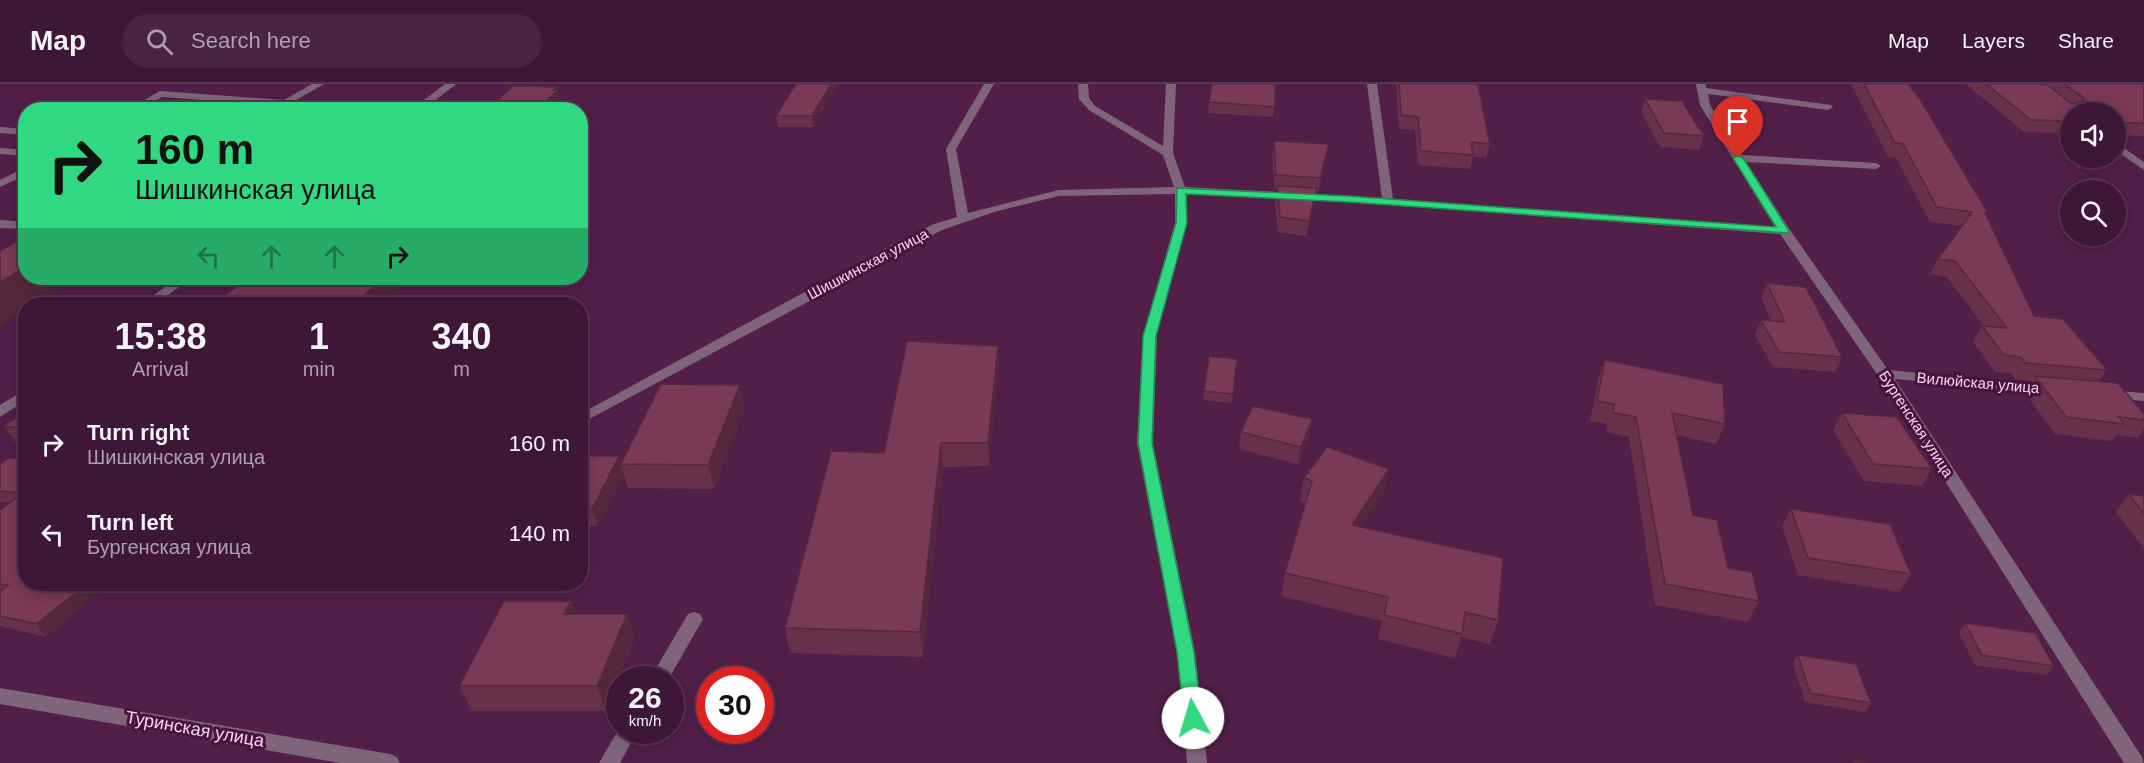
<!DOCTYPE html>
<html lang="en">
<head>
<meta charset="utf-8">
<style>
  :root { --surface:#3e1737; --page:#492442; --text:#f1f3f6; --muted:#ad9fad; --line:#573652 }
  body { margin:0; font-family:Helvetica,sans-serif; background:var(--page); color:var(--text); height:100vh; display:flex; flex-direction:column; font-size:22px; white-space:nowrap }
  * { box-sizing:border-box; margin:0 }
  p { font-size:20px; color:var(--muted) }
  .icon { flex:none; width:33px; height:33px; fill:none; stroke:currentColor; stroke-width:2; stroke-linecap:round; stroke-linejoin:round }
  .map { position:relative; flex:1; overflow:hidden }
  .side { position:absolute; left:18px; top:213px; width:570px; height:294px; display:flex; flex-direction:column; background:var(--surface); border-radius:24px; box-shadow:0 3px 15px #0003,0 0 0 2px var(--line) }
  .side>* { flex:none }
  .banner { position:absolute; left:18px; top:18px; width:570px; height:183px; border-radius:24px; box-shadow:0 3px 15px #0003,0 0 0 2px var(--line); background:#31d882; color:#111; overflow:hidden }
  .tools { position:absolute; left:2060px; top:18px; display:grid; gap:12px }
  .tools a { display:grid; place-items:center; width:66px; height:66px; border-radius:50%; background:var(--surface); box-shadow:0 3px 15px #0003,0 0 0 2px var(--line); font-size:30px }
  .speed { position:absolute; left:606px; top:582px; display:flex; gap:12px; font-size:30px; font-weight:700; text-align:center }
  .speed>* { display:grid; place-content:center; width:78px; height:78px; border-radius:50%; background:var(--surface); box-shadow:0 3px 15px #0003,0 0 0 2px var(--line); line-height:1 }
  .speed small { font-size:15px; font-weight:400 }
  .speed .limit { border:9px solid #d22; background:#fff; color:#111 }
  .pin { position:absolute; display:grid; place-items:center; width:51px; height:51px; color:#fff; margin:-62px -26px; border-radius:50% 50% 50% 0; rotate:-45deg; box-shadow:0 0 6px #0007 }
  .pin .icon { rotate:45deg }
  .me { position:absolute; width:66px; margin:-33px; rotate:354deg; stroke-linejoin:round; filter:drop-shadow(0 0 4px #0008) }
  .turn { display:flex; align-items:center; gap:21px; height:126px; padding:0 18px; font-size:27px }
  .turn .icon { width:78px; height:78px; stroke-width:2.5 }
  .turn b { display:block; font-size:42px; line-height:51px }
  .lanes { display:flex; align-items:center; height:57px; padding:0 18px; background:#0003; justify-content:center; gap:30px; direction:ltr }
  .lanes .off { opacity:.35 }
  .eta { display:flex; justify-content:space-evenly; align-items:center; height:102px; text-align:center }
  .eta b { font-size:36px; font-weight:700; line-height:42px }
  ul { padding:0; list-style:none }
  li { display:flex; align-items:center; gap:18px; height:90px; padding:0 18px }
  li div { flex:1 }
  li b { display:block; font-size:22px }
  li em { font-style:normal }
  header { display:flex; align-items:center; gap:36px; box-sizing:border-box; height:84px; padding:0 30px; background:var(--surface); border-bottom:2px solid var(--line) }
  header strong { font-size:28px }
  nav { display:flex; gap:33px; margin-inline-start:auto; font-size:21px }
  .search { width:420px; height:54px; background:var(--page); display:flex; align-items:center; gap:15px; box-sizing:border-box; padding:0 21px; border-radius:33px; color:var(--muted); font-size:22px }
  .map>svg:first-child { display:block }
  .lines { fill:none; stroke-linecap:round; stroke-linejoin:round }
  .minor { fill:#7f6579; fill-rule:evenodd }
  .wall { fill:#693149 }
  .shaded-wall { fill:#55283c }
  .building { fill:#7a3955; stroke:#55283c; stroke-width:1.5 }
  .route { fill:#31d882; stroke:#208c54; stroke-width:1.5 }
  .labels { text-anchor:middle; stroke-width:6; stroke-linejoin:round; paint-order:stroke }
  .street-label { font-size:15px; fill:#f5d5ed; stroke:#47143e }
  .near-street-label { font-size:18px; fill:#f5d5ed; stroke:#47143e }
</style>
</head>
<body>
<header>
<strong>Map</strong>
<div class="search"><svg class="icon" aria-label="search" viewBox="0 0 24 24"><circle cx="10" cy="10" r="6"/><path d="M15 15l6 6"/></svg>Search here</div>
<nav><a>Map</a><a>Layers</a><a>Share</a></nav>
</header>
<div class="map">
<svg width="2144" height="679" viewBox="0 0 2144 679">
  <rect width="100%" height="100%" fill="#521f49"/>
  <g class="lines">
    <path class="minor" d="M 312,0 L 324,0 L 286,22 L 162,13 L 140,26 L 127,26 L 160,7 L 284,16 Z
      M 445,0 L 456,0 L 423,26 L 411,26 Z
      M 984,0 L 994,0 L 956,65 L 968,129 L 1059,106 L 1174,103 L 1163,71 L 1089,26 L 1079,15 L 1078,0 L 1088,0 L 1089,14 L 1095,22 L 1163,62 L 1166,0 L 1176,0 L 1173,69 L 1185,103 L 1382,114 L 1367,0 L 1377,0 L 1393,115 L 1775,143 L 1700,21 L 1696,0 L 1706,0 L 1706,4 L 1831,21 L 1833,23 L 1828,26 L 1708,10 L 1710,21 L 1742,71 L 1876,79 L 1881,82 L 1876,85 L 1746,78 L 1790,146 L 1888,286 L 2048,301 L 2055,305 L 2048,309 L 1895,295 L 2142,673 L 2144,679 L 2124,679 L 1877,290 L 1780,150 L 1348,118 L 1187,110 L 1187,139 L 1157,251 L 1153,359 L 1195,568 L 1207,679 L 1187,679 L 1177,568 L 1137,359 L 1143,251 L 1175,139 L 1175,110 L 1059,112 L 994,128 L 942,146 L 580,340 L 580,330 L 895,159 L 934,140 L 957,133 L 946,65 Z
      M 0,43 L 26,45 L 26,51 L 0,49 Z
      M 2115,58 L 2144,78 L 2144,86 L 2115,66 Z
      M 0,64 L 26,66 L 26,72 L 0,70 Z
      M 26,83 L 26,91 L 0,103 L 0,96 Z
      M 0,136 L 26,138 L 26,145 L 0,144 Z
      M 177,194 L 191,194 L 156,220 L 142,220 Z
      M 26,305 L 26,316 L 0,333 L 0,321 Z
      M 2108,306 L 2144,309 L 2144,317 L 2103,313 L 2101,310 L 2103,307 Z
      M 694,528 L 700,530 L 703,535 L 668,596 L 649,596 L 688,530 Z
      M 0,604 L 390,670 L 397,673 L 400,679 L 340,679 L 0,620 Z
      M 620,643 L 620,646 L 638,646 L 620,679 L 599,679 Z"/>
  </g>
  <path class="wall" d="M 796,0 L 835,0 L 835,5 L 814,43 L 778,43 L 776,32 Z
    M 1212,0 L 1277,0 L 1274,9 L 1273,33 L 1208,29 Z
    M 1396,0 L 1478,0 L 1490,60 L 1486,74 L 1473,73 L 1470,85 L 1418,81 L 1415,46 L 1399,45 Z
    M 1853,0 L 1908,0 L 1988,129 L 1986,132 L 2034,232 L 2107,286 L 2099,297 L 2144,330 L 2144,344 L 2138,354 L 2116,351 L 2112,357 L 2055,350 L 2025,309 L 2032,297 L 2015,295 L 2011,289 L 1995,288 L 1973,258 L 1982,242 L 1984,242 L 1947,193 L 1930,190 L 1938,175 L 1962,142 L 1930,138 L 1896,74 L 1888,73 L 1852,2 Z
    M 1966,0 L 2144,0 L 2144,52 L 2115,51 L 2115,28 L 2070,28 L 2070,49 L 2024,48 Z
    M 1645,15 L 1704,52 L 1699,66 L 1660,63 L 1641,28 Z
    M 1274,57 L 1327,74 L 1318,108 L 1317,108 L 1315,119 L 1306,152 L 1278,148 L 1275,117 L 1277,106 L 1275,106 L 1272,71 Z
    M 1767,199 L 1842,273 L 1835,288 L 1773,283 L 1755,251 L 1761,236 L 1771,237 L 1761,213 Z
    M 1209,272 L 1237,275 L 1232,319 L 1203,316 Z
    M 1605,276 L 1725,340 L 1716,360 L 1676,351 L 1693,431 L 1728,484 L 1759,517 L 1748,538 L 1655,521 L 1629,353 L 1606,348 L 1607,340 L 1590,337 L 1598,296 Z
    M 999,284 L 989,382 L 943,383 L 923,573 L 790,569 L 785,544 L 884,369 Z
    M 745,324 L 714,405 L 628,404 L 624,391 L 598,442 L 580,442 L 580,372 L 619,372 L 621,379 Z
    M 26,327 L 26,360 L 16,359 L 4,342 Z
    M 1842,329 L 1932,385 L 1922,402 L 1864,397 L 1833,346 Z
    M 1241,348 L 1309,353 L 1298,380 L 1239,365 Z
    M 26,375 L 46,553 L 0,542 L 0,426 L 9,419 L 0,418 L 0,380 Z
    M 1304,394 L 1384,408 L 1361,443 L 1498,536 L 1490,560 L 1461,553 L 1455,574 L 1378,555 L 1382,537 L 1281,512 L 1285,489 L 1306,419 L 1300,417 Z
    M 2129,410 L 2144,412 L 2144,465 L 2116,428 Z
    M 1791,425 L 1911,490 L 1900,508 L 1798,491 L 1782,442 Z
    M 571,517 L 576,530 L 627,530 L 635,555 L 606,627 L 472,627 L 459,602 Z
    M 1965,539 L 2054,582 L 2047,591 L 1975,581 L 1959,549 Z
    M 1798,571 L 1871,619 L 1865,628 L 1805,618 L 1793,580 Z"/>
  <path class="shaded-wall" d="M 831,0 L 835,0 L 835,5 L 814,43 L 812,32 Z
    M 557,3 L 560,15 L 549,26 L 537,26 Z
    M 1329,60 L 1327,74 L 1318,108 L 1320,94 Z
    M 1317,104 L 1315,119 L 1306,152 L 1309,137 Z
    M 26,183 L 26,194 L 77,194 L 35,220 L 26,220 L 26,226 L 0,243 L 0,198 Z
    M 385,194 L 415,194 L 384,220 L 353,220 Z
    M 998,262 L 999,284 L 989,382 L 988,359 Z
    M 740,301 L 745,324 L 714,405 L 708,381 Z
    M 1312,335 L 1309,353 L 1298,380 L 1301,363 Z
    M 941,359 L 943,383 L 923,573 L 920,548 Z
    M 619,372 L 624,391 L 598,442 L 592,425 Z
    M 1389,385 L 1384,408 L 1347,464 L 1352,441 Z
    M 87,500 L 111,500 L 46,553 L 36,540 Z
    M 571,517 L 580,542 L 564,530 Z
    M 627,530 L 635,555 L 606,627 L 597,602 Z"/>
  <path class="building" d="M 796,0 L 831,0 L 812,32 L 776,32 Z
    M 1212,0 L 1275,0 L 1275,23 L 1209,18 Z
    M 1399,0 L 1478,0 L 1490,60 L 1471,58 L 1473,71 L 1421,67 L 1418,33 L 1401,31 Z
    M 1864,0 L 1908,0 L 1920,15 L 1988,129 L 1985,129 L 2034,232 L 2063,235 L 2107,286 L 2025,279 L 2021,273 L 2004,271 L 1982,242 L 2007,244 L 1955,177 L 1938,175 L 1972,128 L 1937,123 L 1903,60 L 1895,59 Z
    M 1986,0 L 2046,0 L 2072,20 L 2084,17 L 2084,14 L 2064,0 L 2144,0 L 2144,39 L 2115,39 L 2115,28 L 2070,28 L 2070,37 L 2031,36 Z
    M 513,2 L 557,3 L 553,6 L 558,6 L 537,26 L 487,26 Z
    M 1645,15 L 1682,17 L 1704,52 L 1664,49 Z
    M 189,17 L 312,24 L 310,26 L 173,26 Z
    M 1274,57 L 1329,60 L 1320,94 L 1276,91 Z
    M 1277,102 L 1317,104 L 1309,137 L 1280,133 Z
    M 26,152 L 26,183 L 0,198 L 0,167 Z
    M 249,194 L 385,194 L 353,220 L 359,220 L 212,220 Z
    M 1767,199 L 1806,203 L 1842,273 L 1779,268 L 1761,236 L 1785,238 Z
    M 907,257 L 998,262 L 988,359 L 941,359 L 920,548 L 785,544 L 831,367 L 884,369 Z
    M 1209,272 L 1237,275 L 1233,310 L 1204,307 Z
    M 1605,276 L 1723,300 L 1725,340 L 1672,329 L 1693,431 L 1717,436 L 1728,484 L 1752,488 L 1759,517 L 1665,500 L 1636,333 L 1613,329 L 1614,320 L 1597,317 Z
    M 2035,292 L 2118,299 L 2144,330 L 2144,336 L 2119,333 L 2124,340 L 2066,333 Z
    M 661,300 L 740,301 L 708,381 L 621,380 Z
    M 1253,322 L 1312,335 L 1301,363 L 1241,348 Z
    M 26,327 L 26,345 L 4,342 Z
    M 1842,329 L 1897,333 L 1932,385 L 1873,380 Z
    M 1327,363 L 1389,385 L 1352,441 L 1503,474 L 1498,536 L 1465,528 L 1462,550 L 1384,531 L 1388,513 L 1285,489 L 1312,397 L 1304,394 Z
    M 580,372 L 619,372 L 592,425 L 580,424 Z
    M 9,374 L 26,375 L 26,500 L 87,500 L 36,540 L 0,532 L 0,508 L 8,501 L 0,500 L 0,426 L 22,409 L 0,407 L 0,380 Z
    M 2129,410 L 2144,412 L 2144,430 Z
    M 1791,425 L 1890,440 L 1911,490 L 1808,474 Z
    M 504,517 L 571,517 L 564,530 L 627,530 L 597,602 L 459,602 Z
    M 1965,539 L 2035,549 L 2054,582 L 1982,571 Z
    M 1798,571 L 1856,580 L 1871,619 L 1810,609 Z
    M 1853,676 L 1868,679 L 1854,679 Z"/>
  <path class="route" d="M 1738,71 L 1743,74 L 1789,147 L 1787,149 L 1348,118 L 1186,110 L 1187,139 L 1156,252 L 1152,359 L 1194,568 L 1202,634 L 1199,640 L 1193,642 L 1186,640 L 1184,634 L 1177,568 L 1138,359 L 1143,252 L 1176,139 L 1177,104 L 1348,112 L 1776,143 L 1733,74 Z"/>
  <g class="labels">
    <g class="street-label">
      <text transform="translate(868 180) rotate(-28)" y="5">Шишкинская улица</text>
      <text transform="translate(1978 299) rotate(5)" y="5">Вилюйская улица</text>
      <text transform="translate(1916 340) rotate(57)" y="5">Бургенская улица</text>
    </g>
    <g class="near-street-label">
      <text transform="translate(195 645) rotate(10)" y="6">Туринская улица</text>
    </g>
  </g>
</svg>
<div class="tools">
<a><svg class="icon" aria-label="sound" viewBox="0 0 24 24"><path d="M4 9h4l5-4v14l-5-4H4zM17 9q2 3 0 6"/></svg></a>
<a><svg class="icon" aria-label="search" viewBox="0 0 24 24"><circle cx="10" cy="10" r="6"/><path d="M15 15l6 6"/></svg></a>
</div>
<div class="speed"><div>26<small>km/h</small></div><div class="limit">30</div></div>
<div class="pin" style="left:1738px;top:74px;background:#d93025"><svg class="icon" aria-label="arrive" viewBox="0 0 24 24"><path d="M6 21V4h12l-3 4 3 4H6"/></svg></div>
<svg class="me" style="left:1193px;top:634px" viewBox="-20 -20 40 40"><circle r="19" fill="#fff"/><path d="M0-13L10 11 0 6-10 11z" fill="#31d882"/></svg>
<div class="banner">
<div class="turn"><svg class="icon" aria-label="right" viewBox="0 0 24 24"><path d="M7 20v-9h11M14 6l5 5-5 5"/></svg><div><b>160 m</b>Шишкинская улица</div></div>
<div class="lanes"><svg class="icon off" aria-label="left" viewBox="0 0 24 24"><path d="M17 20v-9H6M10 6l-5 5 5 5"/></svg><svg class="icon off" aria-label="ahead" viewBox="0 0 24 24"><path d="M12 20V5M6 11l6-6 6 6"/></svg><svg class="icon off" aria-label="ahead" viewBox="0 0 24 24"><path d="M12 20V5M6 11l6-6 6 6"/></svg><svg class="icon" aria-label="right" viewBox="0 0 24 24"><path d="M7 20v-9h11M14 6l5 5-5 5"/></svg></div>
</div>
<section class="side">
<div class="eta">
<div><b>15:38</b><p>Arrival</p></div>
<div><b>1</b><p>min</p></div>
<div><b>340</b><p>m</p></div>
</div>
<ul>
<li><svg class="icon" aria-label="right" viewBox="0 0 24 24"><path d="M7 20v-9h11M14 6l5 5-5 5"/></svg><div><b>Turn right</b><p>Шишкинская улица</p></div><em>160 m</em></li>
<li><svg class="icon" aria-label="left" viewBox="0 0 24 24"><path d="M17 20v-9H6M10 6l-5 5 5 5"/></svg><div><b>Turn left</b><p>Бургенская улица</p></div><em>140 m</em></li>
</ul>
</section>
</div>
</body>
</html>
